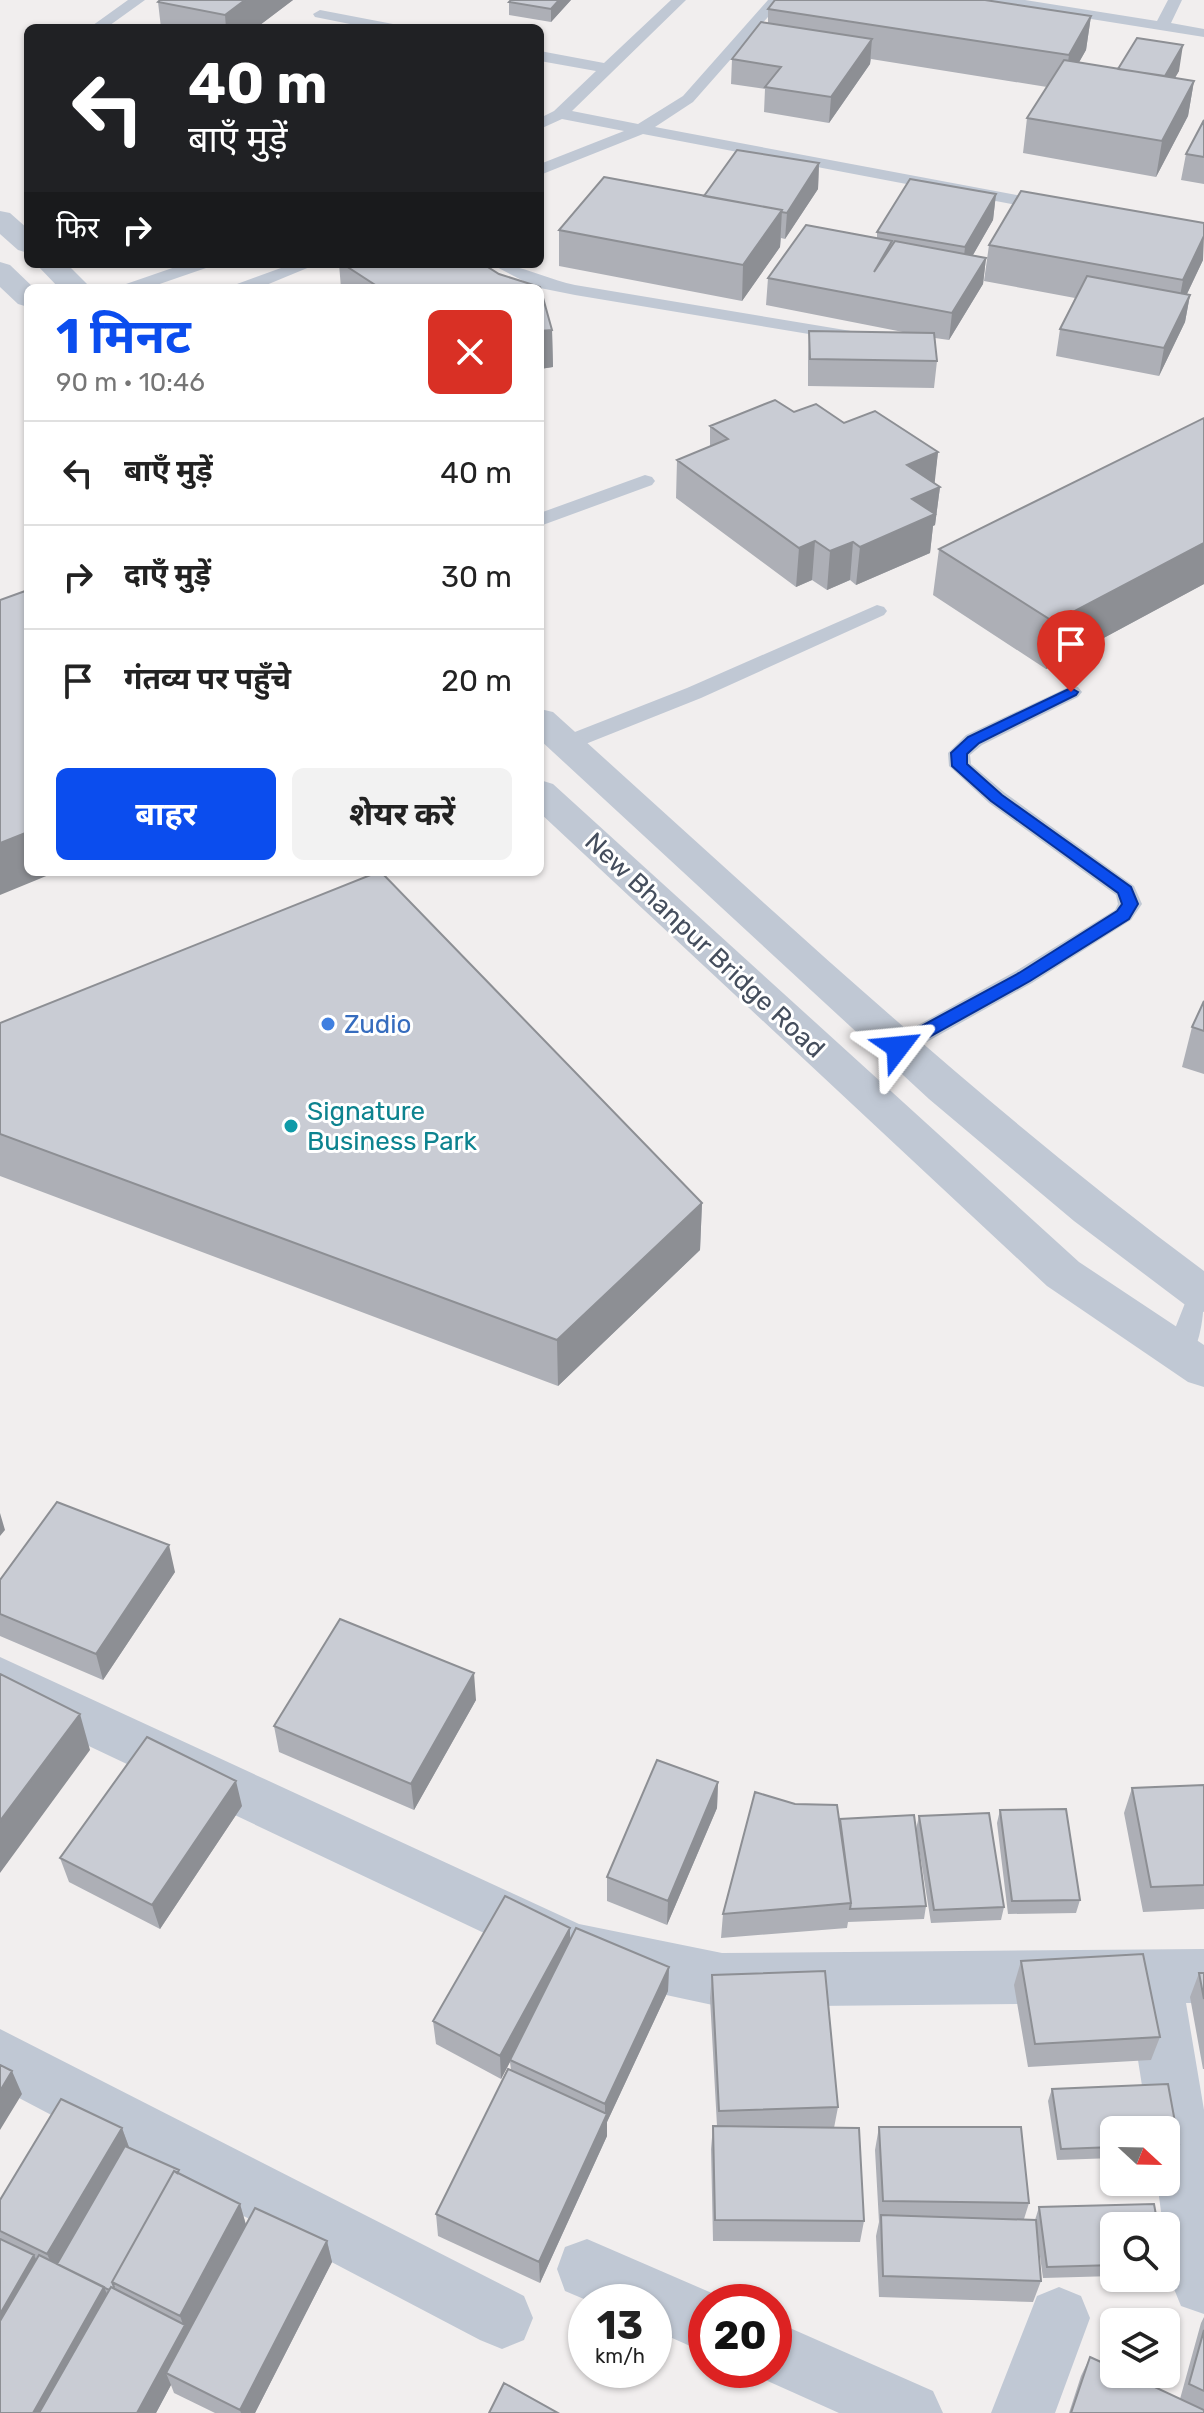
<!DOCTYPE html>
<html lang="hi">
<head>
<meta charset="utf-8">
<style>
  :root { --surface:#fff; --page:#f2f2f2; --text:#222; --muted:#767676; --line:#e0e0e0; --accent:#0b4dee }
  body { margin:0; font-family:Rubik,"Noto Sans Devanagari",sans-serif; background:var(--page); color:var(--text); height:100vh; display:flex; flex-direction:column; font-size:30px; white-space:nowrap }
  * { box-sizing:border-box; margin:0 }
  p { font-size:26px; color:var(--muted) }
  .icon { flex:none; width:44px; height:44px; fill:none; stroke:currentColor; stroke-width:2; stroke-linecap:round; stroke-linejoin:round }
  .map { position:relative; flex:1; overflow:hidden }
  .drawer { position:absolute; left:24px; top:284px; width:520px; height:592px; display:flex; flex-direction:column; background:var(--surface); border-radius:12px; box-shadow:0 2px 6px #0004 }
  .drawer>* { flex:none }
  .top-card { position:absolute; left:24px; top:24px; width:520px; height:244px; border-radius:12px; box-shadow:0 2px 6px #0004; background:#202124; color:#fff; overflow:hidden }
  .needle { width:52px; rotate:112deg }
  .buttons { position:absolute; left:1100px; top:2116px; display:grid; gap:16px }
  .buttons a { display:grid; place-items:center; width:80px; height:80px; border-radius:12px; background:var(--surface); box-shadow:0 2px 6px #0004; font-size:40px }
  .speed { position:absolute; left:568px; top:2284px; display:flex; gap:16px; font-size:40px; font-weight:700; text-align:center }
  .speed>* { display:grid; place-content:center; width:104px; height:104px; border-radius:50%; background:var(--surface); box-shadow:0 2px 6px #0004; line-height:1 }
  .speed small { font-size:20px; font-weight:400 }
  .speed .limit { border:12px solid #d22; background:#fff; color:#111 }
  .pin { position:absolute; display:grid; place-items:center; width:68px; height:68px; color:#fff; margin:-82px -34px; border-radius:50% 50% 50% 0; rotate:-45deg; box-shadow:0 0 8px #0007 }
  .pin .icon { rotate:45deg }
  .me { position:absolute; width:88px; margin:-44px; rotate:61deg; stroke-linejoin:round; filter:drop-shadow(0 0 6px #0008) }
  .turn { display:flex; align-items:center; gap:28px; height:168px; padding:0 32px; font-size:36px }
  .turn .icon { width:104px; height:104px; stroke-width:2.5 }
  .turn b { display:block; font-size:56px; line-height:68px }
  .then { display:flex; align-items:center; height:76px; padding:0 32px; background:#0003; gap:16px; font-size:30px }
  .round { display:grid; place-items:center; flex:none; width:84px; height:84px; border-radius:12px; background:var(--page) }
  .headline { display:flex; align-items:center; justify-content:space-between; height:136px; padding:0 32px }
  h1 { font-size:48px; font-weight:700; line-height:60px; color:var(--accent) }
  .action { display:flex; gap:16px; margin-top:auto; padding:16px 32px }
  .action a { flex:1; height:92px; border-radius:12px; background:var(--accent); color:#fff; font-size:32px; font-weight:700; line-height:92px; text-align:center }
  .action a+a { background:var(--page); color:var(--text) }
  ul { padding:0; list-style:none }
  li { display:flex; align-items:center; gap:24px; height:104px; padding:0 32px; border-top:2px solid var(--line) }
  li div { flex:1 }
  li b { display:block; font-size:30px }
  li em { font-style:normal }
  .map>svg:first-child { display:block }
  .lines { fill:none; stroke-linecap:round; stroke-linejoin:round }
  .service { fill:#c0c8d4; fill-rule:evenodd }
  .minor { fill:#c0c8d4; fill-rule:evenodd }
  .tertiary { fill:#c0c8d4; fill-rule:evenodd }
  .wall { fill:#adafb6 }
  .shaded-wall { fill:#8d8f94 }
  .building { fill:#c9ccd4; stroke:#8d8f94; stroke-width:2 }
  .route { fill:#0b4dee; stroke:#07329b; stroke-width:2 }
  .shop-dot { fill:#3f7fe0; stroke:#fff; stroke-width:3 }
  .culture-dot { fill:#0f9aa8; stroke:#fff; stroke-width:3 }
  .labels { text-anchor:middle; stroke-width:6; stroke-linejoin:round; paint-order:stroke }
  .street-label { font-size:26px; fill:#454e5d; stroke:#fff }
  .shop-label { font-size:26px; fill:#366cbe; stroke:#fff; text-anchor:start }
  .culture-label { font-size:26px; fill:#0d838f; stroke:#fff; text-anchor:start }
</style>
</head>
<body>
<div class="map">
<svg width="1204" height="2413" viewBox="0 0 1204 2413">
  <rect width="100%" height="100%" fill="#f1eeee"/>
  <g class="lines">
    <path class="service" d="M 128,0 L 145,0 L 106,28 L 89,28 Z
      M 671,0 L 686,0 L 572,111 L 638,124 L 683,96 L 768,0 L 783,0 L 693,102 L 655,127 L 1048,201 L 1056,206 L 1048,211 L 643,134 L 540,175 L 540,164 L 624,131 L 562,119 L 540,129 L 540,118 L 554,111 L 596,71 L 540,61 L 540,51 L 604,63 Z
      M 990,0 L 1025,0 L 1157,21 L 1168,0 L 1182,0 L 1171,23 L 1204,29 L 1204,37 L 997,4 Z
      M 320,10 L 393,24 L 400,28 L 370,28 L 315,17 L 313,14 Z
      M 184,264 L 209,264 L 206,268 L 148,288 L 123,288 L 126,284 Z
      M 292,264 L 317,264 L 259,288 L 234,288 L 237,284 Z
      M 491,264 C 521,264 546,279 575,285 L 851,331 L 860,336 L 851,341 L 575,295 L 535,287 Z
      M 645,475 L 652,477 L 655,481 L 652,485 L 540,526 L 540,513 Z
      M 877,605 L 884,607 L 887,611 L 884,615 L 701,698 L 573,749 L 557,749 L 554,744 L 557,739 L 687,688 Z
      M 1071,686 L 1078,687 L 1082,692 L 1078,697 L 982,745 L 970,755 L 971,764 L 1005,793 L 1134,886 L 1142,904 L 1131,920 L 1032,983 L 907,1053 L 898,1056 L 889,1053 L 886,1047 L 889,1041 L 1016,971 L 1115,910 L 1118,904 L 1116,895 L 989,803 L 949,766 L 948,753 L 966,735 Z
      M 1204,1278 C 1204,1309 1204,1333 1189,1362 L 1179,1365 L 1169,1362 L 1165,1354 L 1191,1288 L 1195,1281 Z"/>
    <path class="minor" d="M 0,1657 L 579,1924 L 722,1953 L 1204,1949 L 1204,2003 L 1186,2003 L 1204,2110 L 1204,2314 L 1181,2306 L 1172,2284 L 1166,2226 L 1163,2226 L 1157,2182 L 1166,2182 L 1166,2130 L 1149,2130 L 1129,2003 L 722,2007 L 573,1975 L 0,1704 Z
      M 0,2029 L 524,2296 L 533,2318 L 524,2340 L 502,2349 L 480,2340 L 0,2088 Z
      M 587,2239 L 728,2300 L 706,2302 L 706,2353 L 654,2330 L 654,2302 L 591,2302 L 565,2291 L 557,2269 L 565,2247 Z
      M 1059,2287 L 1081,2296 L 1090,2318 L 1055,2413 L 991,2413 L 1037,2296 Z
      M 774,2321 L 933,2391 L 943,2413 L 839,2413 L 752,2374 L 750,2370 L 774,2370 Z"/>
    <path class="tertiary" d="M 0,211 L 10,213 L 28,229 L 28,253 L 18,250 L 0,234 Z
      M 0,262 L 10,265 L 34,288 L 28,288 L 28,307 L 18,304 L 0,287 Z
      M 36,264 L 67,264 L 91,288 L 59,288 Z
      M 540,709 L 553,712 C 766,904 974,1100 1204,1271 L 1204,1312 L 1188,1307 L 1074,1221 L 929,1099 L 540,740 Z
      M 540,780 L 553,784 L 1079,1262 L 1204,1345 L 1204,1387 L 1188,1382 L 1047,1286 L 540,813 Z"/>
  </g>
  <path class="wall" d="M 293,0 L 256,28 L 161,28 L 158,2 Z
    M 511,0 L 571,0 L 551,22 L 509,15 L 509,2 Z
    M 768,9 L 1091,16 L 1086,50 L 1079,62 L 1118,69 L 1179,71 L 1175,78 L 1194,81 L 1188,116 L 1156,177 L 1023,153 L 1027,118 L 1047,87 L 871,59 L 870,64 L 829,123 L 764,112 L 765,89 L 731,84 L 732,59 L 768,23 Z
    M 1204,120 L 1204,184 L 1181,180 L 1186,154 Z
    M 819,163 L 818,189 L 785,239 L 781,238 L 780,247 L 742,301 L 559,266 L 559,230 L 704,196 Z
    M 996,194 L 993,220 L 973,255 L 986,258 L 983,284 L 949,340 L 935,338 L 937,361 L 934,388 L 808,386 L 808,358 L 809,331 L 908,333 L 766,305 L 768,278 L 877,238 L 877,232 Z
    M 989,245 L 1203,260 L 1187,294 L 1190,295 L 1185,322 L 1159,376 L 1056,356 L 1060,329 L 1075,298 L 984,281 Z
    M 339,264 L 483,264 L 499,274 L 540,287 L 552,330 L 553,367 L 540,369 L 540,288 L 341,288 Z
    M 794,412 L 844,423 L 938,452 L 934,483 L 940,487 L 935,525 L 933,526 L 930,553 L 856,585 L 850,580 L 827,590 L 812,580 L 796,587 L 676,498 L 677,460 L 710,446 L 710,426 Z
    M 1204,418 L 1204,584 L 1046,669 L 933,595 L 939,549 Z
    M 1204,1001 L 1204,1074 L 1182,1067 L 1192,1027 Z
    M 0,1023 L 702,1203 L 700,1250 L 558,1386 L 0,1176 Z
    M 175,1572 L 103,1680 L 0,1636 L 0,1580 Z
    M 476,1700 L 414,1810 L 279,1752 L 274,1726 Z
    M 718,1782 L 717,1808 L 667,1925 L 607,1901 L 607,1877 Z
    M 1204,1785 L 1204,1909 L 1143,1912 L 1124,1813 L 1132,1788 Z
    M 242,1806 L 160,1929 L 69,1882 L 60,1858 Z
    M 1000,1810 L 1080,1900 L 1076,1913 L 1008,1914 L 997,1823 Z
    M 919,1816 L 1004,1907 L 1001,1920 L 931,1923 L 916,1829 Z
    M 840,1823 L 926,1906 L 924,1919 L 848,1922 L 847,1928 L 721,1938 L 723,1914 Z
    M 570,1940 L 669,1967 L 668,1991 L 607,2122 L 607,2136 L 540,2283 L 438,2236 L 436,2214 L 511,2070 L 510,2062 L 501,2079 L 436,2044 L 433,2021 Z
    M 1021,1961 L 1160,2037 L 1151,2060 L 1028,2067 L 1014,1985 Z
    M 1199,1973 L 1204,1973 L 1204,2069 L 1203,2069 L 1190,1997 Z
    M 712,1975 L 838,2107 L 834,2128 L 864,2221 L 860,2242 L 713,2241 L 711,2149 L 713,2126 L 717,2126 L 710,1998 Z
    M 1168,2084 L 1179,2144 L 1173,2155 L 1166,2156 L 1166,2130 L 1114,2130 L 1114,2158 L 1057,2160 L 1048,2101 L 1052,2089 Z
    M 879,2127 L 1029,2203 L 1024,2219 L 1035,2220 L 1039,2207 L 1114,2226 L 1114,2276 L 1043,2278 L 1037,2235 L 1041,2281 L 1033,2302 L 879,2297 L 876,2236 L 879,2222 L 875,2150 Z
    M 122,2128 L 129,2147 L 240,2204 L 246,2225 L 327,2241 L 332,2262 L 255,2413 L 215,2413 L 174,2393 L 171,2385 L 156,2413 L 0,2413 L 0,2200 Z
    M 1204,2317 L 1204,2413 L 1069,2413 L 1081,2376 L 1090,2357 L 1180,2399 L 1201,2323 Z"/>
  <path class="shaded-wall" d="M 245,0 L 293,0 L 256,28 L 226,28 L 225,15 Z
    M 559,0 L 571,0 L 551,22 L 551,9 Z
    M 1091,16 L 1086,50 L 1064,89 L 1069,55 Z
    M 872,39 L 870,64 L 829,123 L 831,97 Z
    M 1183,45 L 1179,71 L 1157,107 L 1161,82 Z
    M 1194,81 L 1188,116 L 1156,177 L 1162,141 Z
    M 819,163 L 818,189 L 785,239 L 787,213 Z
    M 996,194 L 993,220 L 962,274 L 965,247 Z
    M 782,210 L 780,247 L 742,301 L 743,265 Z
    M 1204,236 L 1203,260 L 1176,317 L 1183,280 Z
    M 986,258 L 983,284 L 949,340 L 952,313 Z
    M 1190,295 L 1185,322 L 1159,376 L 1164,348 Z
    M 552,330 L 553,367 L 540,369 L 540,331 Z
    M 938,452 L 934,489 L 940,487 L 935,525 L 933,526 L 930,553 L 856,585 L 860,547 L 907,465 Z
    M 815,541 L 812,580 L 796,587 L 799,548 Z
    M 853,542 L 850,580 L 827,590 L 830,551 Z
    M 1204,543 L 1204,584 L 1046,669 L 1054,622 Z
    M 28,832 L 28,872 L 56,872 L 0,895 L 0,843 Z
    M 702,1203 L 700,1250 L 558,1386 L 557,1340 Z
    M 0,1513 L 5,1530 L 0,1536 Z
    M 169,1545 L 175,1572 L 103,1680 L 96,1654 Z
    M 474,1673 L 476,1700 L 414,1810 L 411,1784 Z
    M 80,1714 L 90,1750 L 0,1873 L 0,1821 Z
    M 236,1781 L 242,1806 L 160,1929 L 152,1905 Z
    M 718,1782 L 717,1808 L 667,1925 L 668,1901 Z
    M 570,1928 L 570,1952 L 510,2060 L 510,2062 L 501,2079 L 500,2056 Z
    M 669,1967 L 668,1991 L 607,2122 L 607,2136 L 540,2283 L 539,2262 L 605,2118 L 605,2104 Z
    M 12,2071 L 22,2094 L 0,2130 L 0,2091 Z
    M 122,2128 L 130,2150 L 57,2275 L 47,2254 Z
    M 240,2204 L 246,2225 L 166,2373 L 171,2385 L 156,2413 L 137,2413 L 184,2327 L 180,2316 Z
    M 327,2241 L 332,2262 L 255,2413 L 241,2413 L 240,2410 Z
    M 34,2255 L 44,2275 L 0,2352 L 0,2314 Z
    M 104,2287 L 113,2308 L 54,2413 L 33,2413 Z"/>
  <path class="building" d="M 160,0 L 245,0 L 225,15 L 158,2 Z
    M 511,0 L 559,0 L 551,9 L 509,2 Z
    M 775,0 L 985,0 L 1091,16 L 1069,55 L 768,9 Z
    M 761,22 L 872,39 L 831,97 L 765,87 L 781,67 L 732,59 Z
    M 1137,38 L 1183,45 L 1165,76 L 1118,69 Z
    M 1064,60 L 1194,81 L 1162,141 L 1027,118 Z
    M 1204,120 L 1204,157 L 1186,154 Z
    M 737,150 L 819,163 L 787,213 L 781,212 L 782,210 L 704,196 Z
    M 604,177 L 782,210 L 743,265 L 559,230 Z
    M 910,179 L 996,194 L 965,247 L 877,232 Z
    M 1021,191 L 1204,223 L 1204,236 L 1183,280 L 989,245 Z
    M 806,225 L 892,241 L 874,272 L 895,241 L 986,258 L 952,313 L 768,278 Z
    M 343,264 L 483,264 L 499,274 L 540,287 L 552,330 L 540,331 L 540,288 L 380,288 Z
    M 1087,276 L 1190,295 L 1164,348 L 1060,329 Z
    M 809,331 L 934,333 L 937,361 L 810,359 Z
    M 775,400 L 794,412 L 816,404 L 844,423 L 875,411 L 938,452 L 907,465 L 940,487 L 912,499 L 935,514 L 860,547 L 853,542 L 830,551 L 815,541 L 799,548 L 677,460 L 728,439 L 710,426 Z
    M 1204,418 L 1204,543 L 1054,622 L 939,549 Z
    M 28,590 L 28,832 L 0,843 L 0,600 Z
    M 378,872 L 381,872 L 702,1203 L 557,1340 L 0,1134 L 0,1023 Z
    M 1204,1001 L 1204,1031 L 1192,1027 Z
    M 57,1502 L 169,1545 L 96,1654 L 0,1614 L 0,1580 Z
    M 340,1619 L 474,1673 L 411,1784 L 274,1726 Z
    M 0,1674 L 80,1714 L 0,1821 Z
    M 147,1737 L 236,1781 L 152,1905 L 60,1858 Z
    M 657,1760 L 718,1782 L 668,1901 L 607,1877 Z
    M 1204,1785 L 1204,1885 L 1151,1887 L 1132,1788 Z
    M 755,1792 L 795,1804 L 837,1805 L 851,1903 L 723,1914 Z
    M 1066,1809 L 1080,1900 L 1012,1901 L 1000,1810 Z
    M 989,1813 L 1004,1907 L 934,1910 L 919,1816 Z
    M 914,1815 L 926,1906 L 850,1909 L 851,1903 L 840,1819 Z
    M 505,1896 L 570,1928 L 500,2056 L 433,2021 Z
    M 576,1928 L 669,1967 L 605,2104 L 510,2060 Z
    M 1143,1954 L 1160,2037 L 1035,2044 L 1021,1961 Z
    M 825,1971 L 838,2107 L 719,2111 L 712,1975 Z
    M 1199,1973 L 1204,1973 L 1204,1999 Z
    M 0,2065 L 12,2071 L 0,2091 Z
    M 508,2069 L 607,2114 L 539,2262 L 436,2214 Z
    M 1168,2084 L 1179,2144 L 1166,2144 L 1166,2130 L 1114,2130 L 1114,2147 L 1061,2149 L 1052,2089 Z
    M 61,2099 L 122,2128 L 47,2254 L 0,2231 L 0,2200 Z
    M 713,2126 L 859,2128 L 864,2221 L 715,2220 Z
    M 879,2127 L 1021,2127 L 1029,2203 L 883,2201 Z
    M 125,2146 L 179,2170 L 177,2173 L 174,2171 L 112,2282 L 114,2287 L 113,2288 L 111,2287 L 109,2290 L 57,2264 Z
    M 174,2171 L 240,2204 L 180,2316 L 112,2282 Z
    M 1154,2204 L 1158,2226 L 1114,2226 L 1114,2265 L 1047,2267 L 1039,2207 Z
    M 255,2208 L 327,2241 L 240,2410 L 166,2373 Z
    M 881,2215 L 1036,2220 L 1041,2281 L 883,2276 Z
    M 0,2239 L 34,2255 L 0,2314 Z
    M 39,2255 L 104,2287 L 33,2413 L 0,2413 L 0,2321 Z
    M 111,2287 L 185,2325 L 137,2413 L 39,2413 Z
    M 1204,2330 L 1204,2391 L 1189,2384 Z
    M 1090,2357 L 1114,2368 L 1114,2374 L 1127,2374 L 1204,2410 L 1204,2413 L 1071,2413 Z
    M 504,2383 L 558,2413 L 489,2413 Z"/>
  <path class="route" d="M 1071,688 L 1078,692 L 1076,695 L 979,743 L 967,754 L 967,764 L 1002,795 L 1131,887 L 1138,904 L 1129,919 L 1030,981 L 904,1051 L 892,1051 L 889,1047 L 892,1042 L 1019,973 L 1117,911 L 1122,904 L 1118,893 L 991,801 L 952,766 L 951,753 L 968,737 Z"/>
  <circle class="shop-dot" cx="328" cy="1024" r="8"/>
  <circle class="culture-dot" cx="291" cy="1126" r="8"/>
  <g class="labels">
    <g class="street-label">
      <text transform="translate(705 945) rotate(43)" y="9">New Bhanpur Bridge Road</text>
    </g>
    <g class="shop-label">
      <text x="344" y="1033">Zudio</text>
    </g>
    <g class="culture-label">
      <text x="307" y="1120">Signature<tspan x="307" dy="30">Business Park</tspan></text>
    </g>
  </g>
</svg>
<div class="buttons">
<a><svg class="needle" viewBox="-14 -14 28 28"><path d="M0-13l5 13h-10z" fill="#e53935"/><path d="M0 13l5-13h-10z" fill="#767676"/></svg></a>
<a><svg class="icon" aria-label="search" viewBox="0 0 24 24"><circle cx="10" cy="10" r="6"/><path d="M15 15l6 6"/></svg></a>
<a><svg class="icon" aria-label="layers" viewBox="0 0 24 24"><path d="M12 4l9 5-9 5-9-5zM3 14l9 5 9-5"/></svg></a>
</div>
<div class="speed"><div>13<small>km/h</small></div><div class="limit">20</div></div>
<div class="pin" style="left:1071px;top:692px;background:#d93025"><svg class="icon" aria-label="arrive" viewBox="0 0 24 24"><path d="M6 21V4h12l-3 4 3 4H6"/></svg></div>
<svg class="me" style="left:898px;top:1047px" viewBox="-20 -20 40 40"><path d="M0-17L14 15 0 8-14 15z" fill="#0b4dee" stroke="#fff" stroke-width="4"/></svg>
<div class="top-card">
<div class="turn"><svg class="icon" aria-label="left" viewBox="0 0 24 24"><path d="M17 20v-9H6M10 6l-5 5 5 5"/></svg><div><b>40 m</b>बाएँ मुड़ें</div></div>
<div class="then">फिर<svg class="icon" aria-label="right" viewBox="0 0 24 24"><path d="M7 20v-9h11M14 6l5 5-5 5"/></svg></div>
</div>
<section class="drawer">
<div class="headline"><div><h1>1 मिनट</h1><p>90 m · 10:46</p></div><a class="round" style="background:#d93025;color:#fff"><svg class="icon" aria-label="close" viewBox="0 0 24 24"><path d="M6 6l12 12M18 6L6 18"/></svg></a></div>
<ul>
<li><svg class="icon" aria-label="left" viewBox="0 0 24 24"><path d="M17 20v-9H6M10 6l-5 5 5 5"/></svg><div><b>बाएँ मुड़ें</b></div><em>40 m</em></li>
<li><svg class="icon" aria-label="right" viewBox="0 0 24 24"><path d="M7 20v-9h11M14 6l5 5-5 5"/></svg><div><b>दाएँ मुड़ें</b></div><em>30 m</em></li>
<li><svg class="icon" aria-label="arrive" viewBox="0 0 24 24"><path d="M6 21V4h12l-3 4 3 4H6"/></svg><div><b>गंतव्य पर पहुँचे</b></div><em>20 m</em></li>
</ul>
<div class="action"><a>बाहर</a><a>शेयर करें</a></div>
</section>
</div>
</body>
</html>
